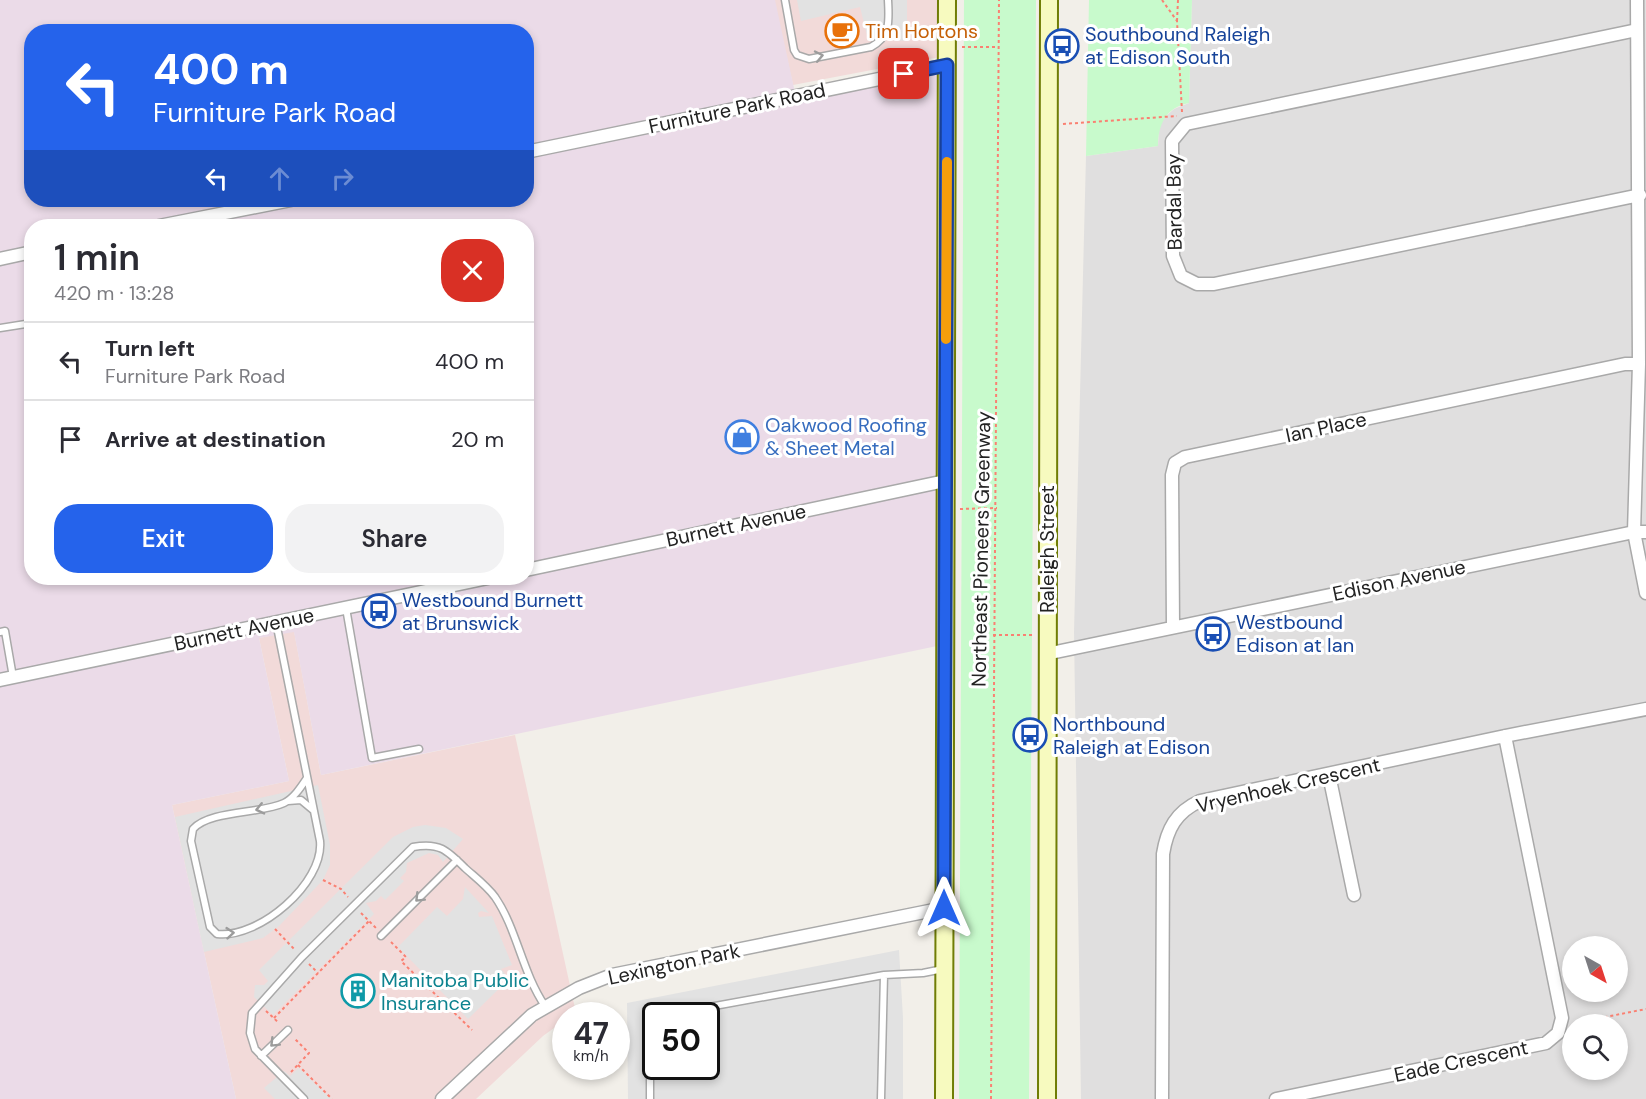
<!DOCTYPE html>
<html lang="en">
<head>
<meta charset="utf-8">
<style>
  :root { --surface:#fff; --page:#f2f2f3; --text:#2b2b33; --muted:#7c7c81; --line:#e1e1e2; --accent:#2563eb }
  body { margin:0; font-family:"DM Sans",sans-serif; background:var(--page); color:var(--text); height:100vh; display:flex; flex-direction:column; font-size:22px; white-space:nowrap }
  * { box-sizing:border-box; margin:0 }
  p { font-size:20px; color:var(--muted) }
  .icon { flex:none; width:33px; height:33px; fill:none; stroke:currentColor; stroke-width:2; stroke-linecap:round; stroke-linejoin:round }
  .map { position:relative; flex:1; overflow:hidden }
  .side { position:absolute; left:24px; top:219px; width:510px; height:366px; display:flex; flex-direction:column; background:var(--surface); border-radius:24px; box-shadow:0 3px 9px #0003 }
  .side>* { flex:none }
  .banner { position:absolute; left:24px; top:24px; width:510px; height:183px; border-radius:24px; box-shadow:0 3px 9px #0003; background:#2563eb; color:#fff; overflow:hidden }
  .needle { width:39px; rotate:141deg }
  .buttons { position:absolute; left:1562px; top:936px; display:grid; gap:12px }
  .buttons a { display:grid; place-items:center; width:66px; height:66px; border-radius:50%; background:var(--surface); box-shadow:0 3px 9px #0003; font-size:30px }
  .speed { position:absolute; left:552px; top:1002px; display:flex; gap:12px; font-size:30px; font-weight:700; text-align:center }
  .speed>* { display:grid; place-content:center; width:78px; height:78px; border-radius:50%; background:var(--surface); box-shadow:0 3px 9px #0003; line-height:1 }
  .speed small { font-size:15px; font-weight:400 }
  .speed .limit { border:3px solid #111; border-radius:9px; background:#fff; color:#111 }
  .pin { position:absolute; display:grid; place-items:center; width:51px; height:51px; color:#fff; margin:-26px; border-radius:12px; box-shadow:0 3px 9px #0006 }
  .me { position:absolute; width:66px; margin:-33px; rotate:0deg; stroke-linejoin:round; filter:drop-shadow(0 0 4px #0008) }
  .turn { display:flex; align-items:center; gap:21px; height:126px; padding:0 30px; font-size:27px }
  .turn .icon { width:78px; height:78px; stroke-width:2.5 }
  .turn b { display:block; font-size:42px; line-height:51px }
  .lanes { display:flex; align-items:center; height:57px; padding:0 30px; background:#0003; justify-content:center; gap:30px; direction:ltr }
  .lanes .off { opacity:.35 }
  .round { display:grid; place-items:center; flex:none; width:63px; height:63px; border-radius:24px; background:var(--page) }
  .overview { display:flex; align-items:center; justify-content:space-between; height:102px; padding:0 30px }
  h1 { font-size:36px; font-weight:600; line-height:45px }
  .action { display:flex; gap:12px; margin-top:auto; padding:12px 30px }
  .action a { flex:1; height:69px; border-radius:24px; background:var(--accent); color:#fff; font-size:24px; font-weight:600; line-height:69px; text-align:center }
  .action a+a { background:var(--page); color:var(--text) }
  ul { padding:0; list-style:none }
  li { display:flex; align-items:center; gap:18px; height:78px; padding:0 30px; border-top:2px solid var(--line) }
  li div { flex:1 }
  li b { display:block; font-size:22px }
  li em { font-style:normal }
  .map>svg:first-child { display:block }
  .residential { fill:#e0dfdf; fill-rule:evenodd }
  .commercial { fill:#f2dad9 }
  .industrial { fill:#ebdbe8; fill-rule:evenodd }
  .park { fill:#c8facc }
  .parking { fill:#e2e2e2; fill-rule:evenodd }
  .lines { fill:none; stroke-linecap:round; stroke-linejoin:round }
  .lane-casing { stroke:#a9a9a9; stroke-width:9 }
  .street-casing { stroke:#a9a9a9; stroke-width:15 }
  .secondary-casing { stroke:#707d05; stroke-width:20 }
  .path { stroke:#fa8072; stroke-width:2; stroke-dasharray:3 3; stroke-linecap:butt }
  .lane { stroke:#fff; stroke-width:6 }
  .street { stroke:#fff; stroke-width:12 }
  .secondary { stroke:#f7fabf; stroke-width:16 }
  .oneway { stroke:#9c9c9c }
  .route-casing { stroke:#184099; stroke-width:15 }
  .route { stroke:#2563eb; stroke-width:10 }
  .slow { stroke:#f59e0b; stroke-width:10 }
  .labels { text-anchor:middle; stroke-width:6; stroke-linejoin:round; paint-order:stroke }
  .food-label { font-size:20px; fill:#c56008; stroke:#fff; text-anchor:start }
  .transit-label { font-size:20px; fill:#164399; stroke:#fff; text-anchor:start }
  .street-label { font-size:20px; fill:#222; stroke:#fff }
  .shop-label { font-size:20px; fill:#366cbe; stroke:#fff; text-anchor:start }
  .culture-label { font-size:20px; fill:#0d838f; stroke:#fff; text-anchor:start }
</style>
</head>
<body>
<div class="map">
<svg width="1646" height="1099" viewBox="0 0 1646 1099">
  <rect width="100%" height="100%" fill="#f2efe9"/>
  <path class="residential" d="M 1192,0 L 1646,0 L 1646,1099 L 1081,1099 L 1074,632 L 1086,156 L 1158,146 L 1159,126 L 1166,116 L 1174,109 L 1189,103 ZM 1572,946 L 1617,946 L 1617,992 L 1572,992 ZM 1572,1024 L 1617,1024 L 1617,1070 L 1572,1070 Z"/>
  <path class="commercial" d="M 774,0 L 938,0 L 940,57 L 793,85 Z
    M 294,631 L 321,775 L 515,735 L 576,1013 L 566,1016 L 565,1020 L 543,1036 L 476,1099 L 236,1099 L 172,805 L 289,781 L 259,638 Z"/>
  <path class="industrial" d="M 0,0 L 775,0 L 797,102 L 939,73 L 937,646 L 321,775 L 294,632 L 259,638 L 289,781 L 172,805 L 236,1099 L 0,1099 ZM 32,32 L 526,32 L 526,200 L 32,200 ZM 32,226 L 526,226 L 526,578 L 32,578 Z"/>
  <path class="park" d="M 964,0 L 1036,0 L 1029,1099 L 959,1099 Z
    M 1089,0 L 1192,0 L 1189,103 C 1166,107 1158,125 1158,146 L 1086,156 Z"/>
  <path class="parking" d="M 797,0 L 907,0 L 907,41 L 868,39 L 860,7 L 801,21 Z
    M 318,785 L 330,845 L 330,865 L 323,880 L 279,926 L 263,938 L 204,952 L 175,817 Z
    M 425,825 L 446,828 L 463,839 L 443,862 L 438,855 L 429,853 L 407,863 L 406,872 L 400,878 L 404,881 L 385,900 L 381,896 L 376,901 L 366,903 L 374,914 L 273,1015 L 254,997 L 255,985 L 264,985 L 268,981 L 259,970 L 393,837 L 413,827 Z
    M 465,887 L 489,913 L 481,911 L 478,913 L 479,917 L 492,916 L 512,965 L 501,969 L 509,979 L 468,1019 L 398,947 L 437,907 L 447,916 L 463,899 Z
    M 899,950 L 903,1018 L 903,1099 L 628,1099 L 627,1003 ZM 656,1016 L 706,1016 L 706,1066 L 656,1066 Z
    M 299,1068 L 331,1099 L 275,1099 L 264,1088 L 284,1071 L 290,1076 Z"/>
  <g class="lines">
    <defs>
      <path id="lane" d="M 785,0 L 794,50 L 797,55 L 809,59 L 871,47 C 891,36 889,21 888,0
        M 0,328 L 32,323
        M 346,608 L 372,758 L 419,749
        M 276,622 L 320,841 C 324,883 259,939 217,934 L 210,927 L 191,841 L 193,829 C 210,810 261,814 284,803 C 294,798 301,787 307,778
        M 0,632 L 5,631 L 13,677
        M 288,801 L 301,800 L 313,810
        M 381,936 L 457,860
        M 660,1016 L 884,975 L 923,973 L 943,969
        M 261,1056 L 288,1030
        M 304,1099 L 255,1049 L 250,1033 L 252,1013 L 302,957 L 413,847 C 439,842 447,850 465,868 C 475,877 487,886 495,897 C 517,929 522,972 545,1006
        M 650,1099 L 650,1017 L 656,1016
        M 881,1099 L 884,975"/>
      <path id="street" d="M 1637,0 L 1639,364 L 1634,532 L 1646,593
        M 1637,30 L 1186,124 L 1172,141 L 1173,256 L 1181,276 L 1197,284 L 1214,284 L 1640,195
        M 526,152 L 947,65
        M 159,226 L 291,200
        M 0,259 L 32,252
        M 526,570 L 945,481
        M 1173,627 L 1172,475 L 1175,463 L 1185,457 L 1625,364 L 1639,364
        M 1046,654 L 1634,532 L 1646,532
        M 0,680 L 488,578
        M 1329,775 L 1354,895
        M 442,1099 L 532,1015 L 579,988 L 612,975 L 944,908
        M 1162,1099 L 1163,854 C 1167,829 1176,812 1200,801 L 1505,736 L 1646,709
        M 1276,1099 L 1546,1043 L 1558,1033 L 1562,1018 L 1505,736"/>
      <path id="secondary" d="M 944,1099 L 947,0
        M 1047,1099 L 1049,0"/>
    </defs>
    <use href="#lane" class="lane-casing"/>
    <use href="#street" class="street-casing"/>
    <use href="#secondary" class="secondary-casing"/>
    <path class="path" d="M 1162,0 L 1177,21 L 1182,112
      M 1177,21 L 1178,0
      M 962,47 L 998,47
      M 1063,124 L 1177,116
      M 960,509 L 997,508
      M 993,635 L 1032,635
      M 323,880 L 341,889 L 348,897
      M 361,913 L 376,928
      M 275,929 L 295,950
      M 391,942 L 406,957 L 401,961 L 472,1030
      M 309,964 L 318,973
      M 266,1011 L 279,1023
      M 274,1018 L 369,921
      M 1575,1023 L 1646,1009
      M 298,1065 L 332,1099
      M 291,1072 L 309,1053 L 294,1038
      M 991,1099 L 999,0"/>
    <use href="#lane" class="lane"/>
    <use href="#street" class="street"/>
    <use href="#secondary" class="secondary"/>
  </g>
  <defs><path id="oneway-chevron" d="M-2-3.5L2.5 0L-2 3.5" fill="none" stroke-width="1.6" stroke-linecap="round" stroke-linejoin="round" transform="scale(1.5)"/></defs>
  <g class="oneway">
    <use href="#oneway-chevron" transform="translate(819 56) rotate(-12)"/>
    <use href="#oneway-chevron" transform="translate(260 809) rotate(167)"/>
    <use href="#oneway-chevron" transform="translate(419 898) rotate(135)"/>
    <use href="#oneway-chevron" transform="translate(230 933) rotate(-5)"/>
    <use href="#oneway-chevron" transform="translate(274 1043) rotate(135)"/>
  </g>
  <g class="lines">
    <defs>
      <path id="route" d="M 904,74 L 947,65 L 944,908"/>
    </defs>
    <use href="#route" class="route-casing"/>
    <use href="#route" class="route"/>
    <path class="slow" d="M 946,339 L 947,162"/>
  </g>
  <defs>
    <symbol id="cafe-ring" viewBox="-11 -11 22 22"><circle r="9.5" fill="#fff" stroke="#e8710a" stroke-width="1.5"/><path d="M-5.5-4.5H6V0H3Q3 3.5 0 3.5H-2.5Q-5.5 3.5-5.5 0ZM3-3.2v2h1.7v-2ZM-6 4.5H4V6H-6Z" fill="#e8710a"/></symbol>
    <symbol id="bus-ring" viewBox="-11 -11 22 22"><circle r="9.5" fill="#fff" stroke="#1a4fb4" stroke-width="1.5"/><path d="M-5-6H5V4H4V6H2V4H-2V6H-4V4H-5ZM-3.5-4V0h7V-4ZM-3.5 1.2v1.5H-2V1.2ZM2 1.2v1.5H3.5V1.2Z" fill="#1a4fb4"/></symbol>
    <symbol id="shop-ring" viewBox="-11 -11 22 22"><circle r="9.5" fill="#fff" stroke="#3f7fe0" stroke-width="1.5"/><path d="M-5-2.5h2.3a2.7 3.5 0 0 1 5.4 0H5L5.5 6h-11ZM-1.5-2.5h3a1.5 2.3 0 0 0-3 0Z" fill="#3f7fe0"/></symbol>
    <symbol id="building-ring" viewBox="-11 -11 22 22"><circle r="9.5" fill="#fff" stroke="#0f9aa8" stroke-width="1.5"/><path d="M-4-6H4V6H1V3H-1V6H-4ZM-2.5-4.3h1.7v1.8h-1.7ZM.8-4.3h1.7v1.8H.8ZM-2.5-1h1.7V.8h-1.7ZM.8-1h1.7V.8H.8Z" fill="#0f9aa8"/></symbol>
  </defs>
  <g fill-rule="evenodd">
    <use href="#cafe-ring" x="823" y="12" width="38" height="38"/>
    <use href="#bus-ring" x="1043" y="27" width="38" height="38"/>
    <use href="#shop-ring" x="723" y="418" width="38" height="38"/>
    <use href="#bus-ring" x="360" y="592" width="38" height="38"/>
    <use href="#bus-ring" x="1194" y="615" width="38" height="38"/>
    <use href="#bus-ring" x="1011" y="716" width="38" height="38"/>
    <use href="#building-ring" x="339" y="972" width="38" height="38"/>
  </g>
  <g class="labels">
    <g class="food-label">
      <text x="865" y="38">Tim Hortons</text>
    </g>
    <g class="transit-label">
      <text x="1085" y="41">Southbound Raleigh<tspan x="1085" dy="23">at Edison South</tspan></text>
      <text x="402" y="607">Westbound Burnett<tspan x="402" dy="23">at Brunswick</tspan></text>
      <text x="1236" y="629">Westbound<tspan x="1236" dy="23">Edison at Ian</tspan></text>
      <text x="1053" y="731">Northbound<tspan x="1053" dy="23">Raleigh at Edison</tspan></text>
    </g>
    <g class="street-label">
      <text transform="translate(737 108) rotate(-12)" y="7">Furniture Park Road</text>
      <text transform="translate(1174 202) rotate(-91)" y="7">Bardal Bay</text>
      <text transform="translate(1326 427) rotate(-12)" y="7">Ian Place</text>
      <text transform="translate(736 525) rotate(-12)" y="7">Burnett Avenue</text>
      <text transform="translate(981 549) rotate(-89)" y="7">Northeast Pioneers Greenway</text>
      <text transform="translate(1047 549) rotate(-90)" y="7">Raleigh Street</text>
      <text transform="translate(1399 580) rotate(-12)" y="7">Edison Avenue</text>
      <text transform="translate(244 629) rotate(-12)" y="7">Burnett Avenue</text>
      <text transform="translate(1288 785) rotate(-13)" y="7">Vryenhoek Crescent</text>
      <text transform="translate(674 964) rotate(-12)" y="7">Lexington Park</text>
      <text transform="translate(1461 1061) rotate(-12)" y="7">Eade Crescent</text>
    </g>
    <g class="shop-label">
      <text x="765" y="432">Oakwood Roofing<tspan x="765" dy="23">&amp; Sheet Metal</tspan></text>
    </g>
    <g class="culture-label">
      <text x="381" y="987">Manitoba Public<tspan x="381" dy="23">Insurance</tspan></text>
    </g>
  </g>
</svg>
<div class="buttons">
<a><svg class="needle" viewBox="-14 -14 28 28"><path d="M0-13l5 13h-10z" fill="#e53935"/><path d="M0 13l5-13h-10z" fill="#7c7c81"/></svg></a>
<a><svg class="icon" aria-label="search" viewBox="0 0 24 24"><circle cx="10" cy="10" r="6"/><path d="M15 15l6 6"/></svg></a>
</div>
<div class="speed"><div>47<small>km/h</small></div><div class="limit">50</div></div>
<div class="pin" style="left:904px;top:74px;background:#d93025"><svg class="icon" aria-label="arrive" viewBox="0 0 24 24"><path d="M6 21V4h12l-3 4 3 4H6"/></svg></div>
<svg class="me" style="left:944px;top:908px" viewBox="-20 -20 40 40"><path d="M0-17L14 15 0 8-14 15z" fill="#2563eb" stroke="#fff" stroke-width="4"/></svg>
<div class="banner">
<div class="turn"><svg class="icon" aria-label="left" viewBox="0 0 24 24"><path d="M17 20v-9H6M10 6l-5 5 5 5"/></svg><div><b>400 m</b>Furniture Park Road</div></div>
<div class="lanes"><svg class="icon" aria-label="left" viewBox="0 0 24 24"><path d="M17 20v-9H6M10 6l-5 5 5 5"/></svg><svg class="icon off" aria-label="ahead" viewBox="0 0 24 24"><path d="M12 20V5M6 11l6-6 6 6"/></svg><svg class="icon off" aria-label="right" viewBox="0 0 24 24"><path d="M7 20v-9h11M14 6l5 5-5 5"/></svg></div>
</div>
<section class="side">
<div class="overview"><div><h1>1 min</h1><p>420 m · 13:28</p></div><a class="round" style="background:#d93025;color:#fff"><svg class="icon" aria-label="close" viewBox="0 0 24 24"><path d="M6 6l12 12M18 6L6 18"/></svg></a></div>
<ul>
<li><svg class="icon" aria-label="left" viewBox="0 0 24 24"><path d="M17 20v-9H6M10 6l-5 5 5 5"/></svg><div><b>Turn left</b><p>Furniture Park Road</p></div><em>400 m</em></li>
<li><svg class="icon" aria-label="arrive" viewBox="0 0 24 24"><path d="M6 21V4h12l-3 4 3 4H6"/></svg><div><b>Arrive at destination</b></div><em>20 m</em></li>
</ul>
<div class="action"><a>Exit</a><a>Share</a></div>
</section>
</div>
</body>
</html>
